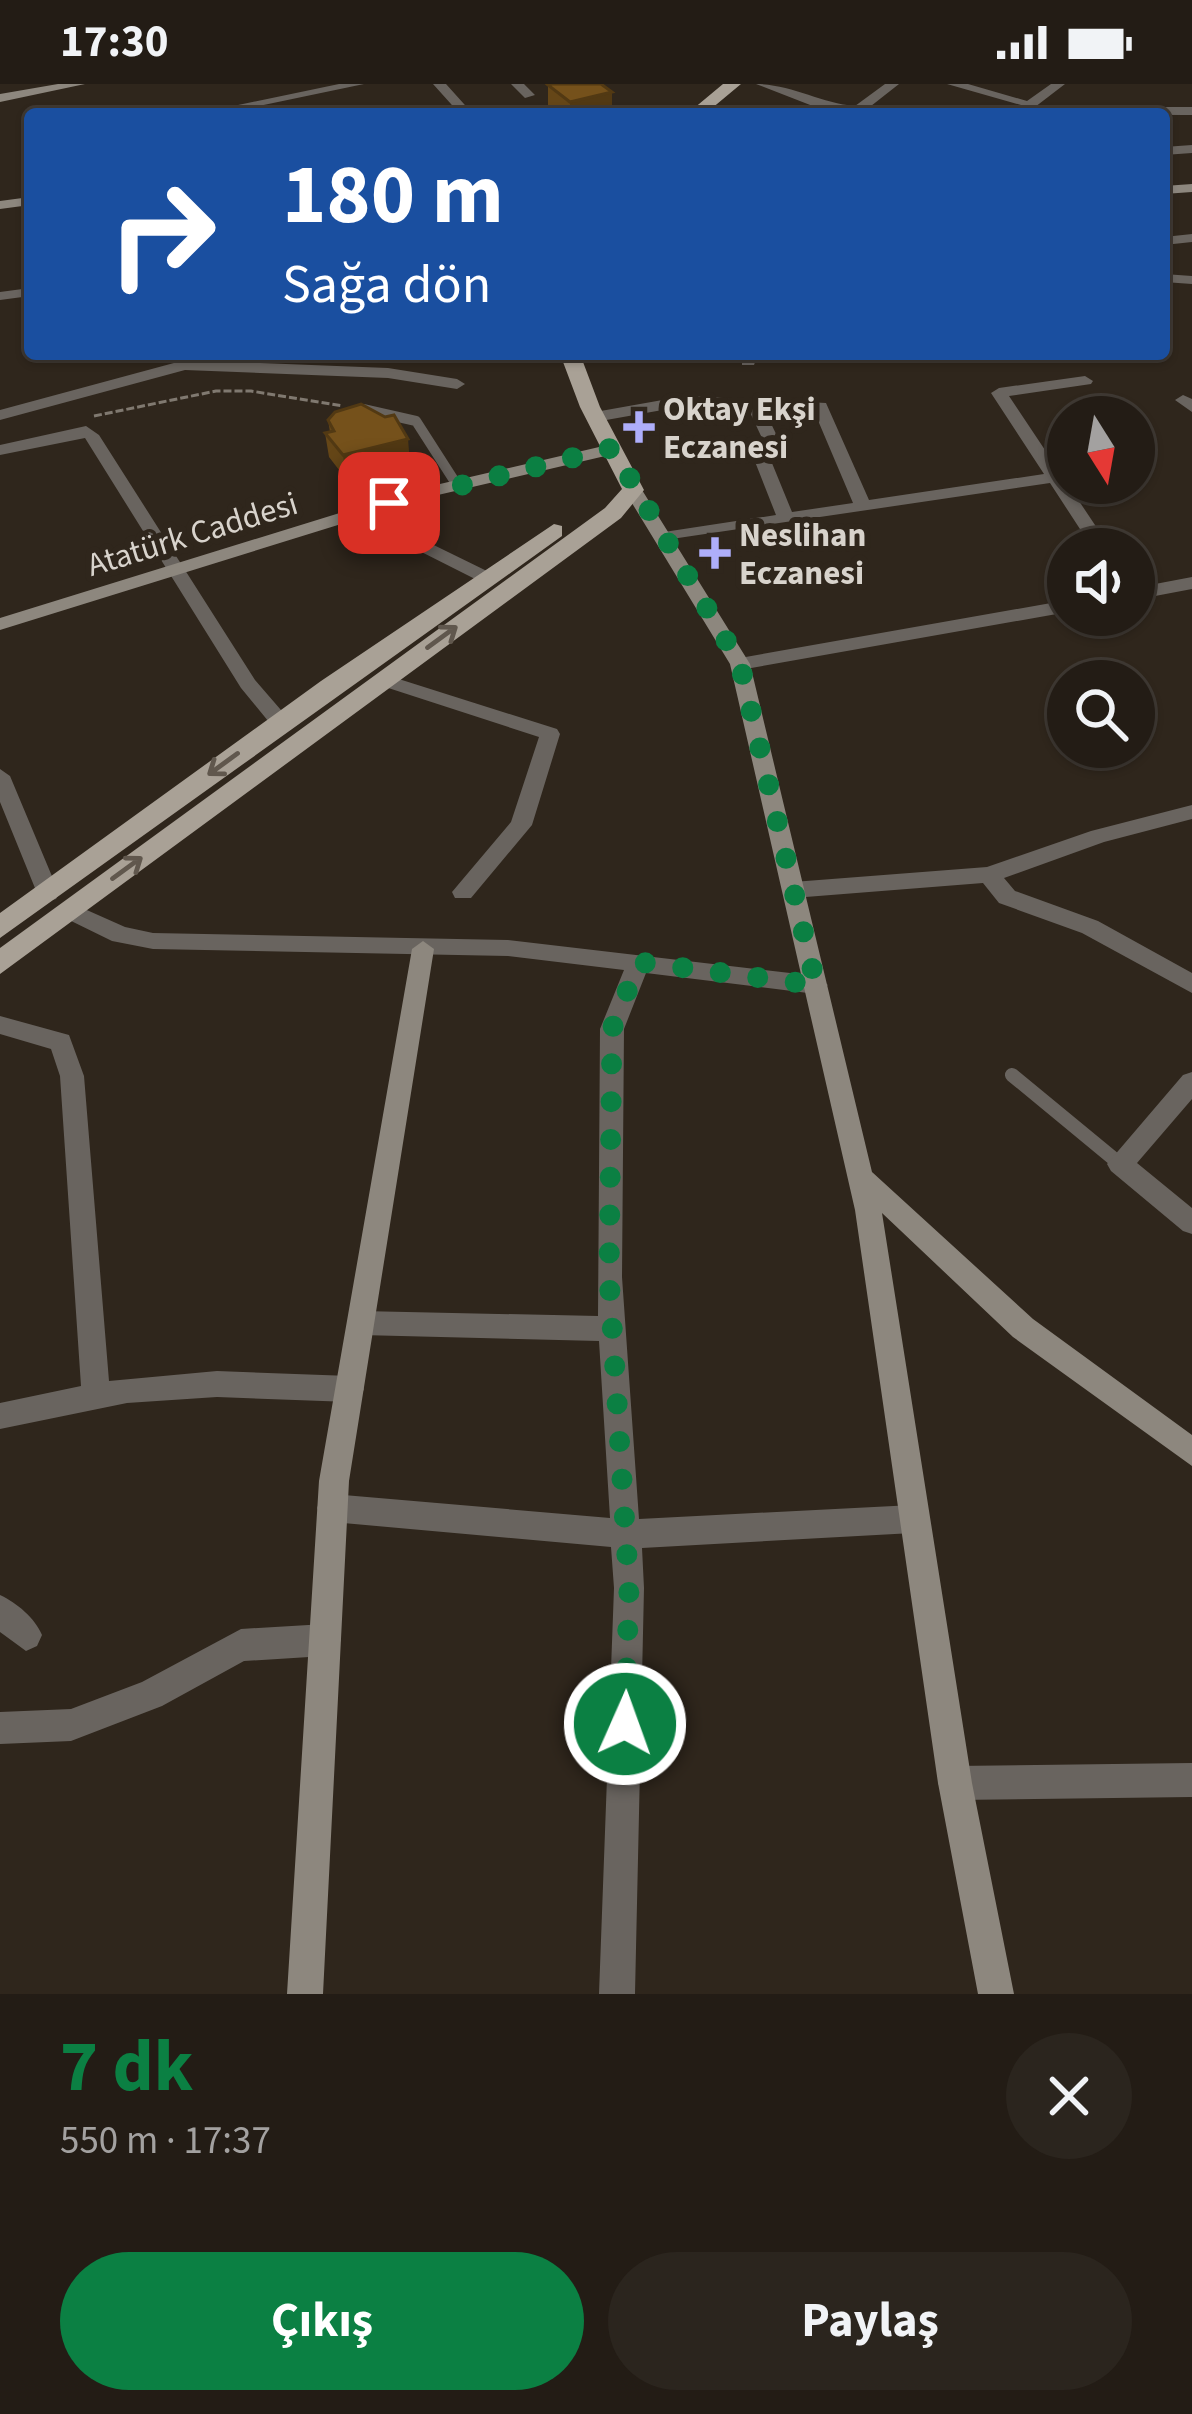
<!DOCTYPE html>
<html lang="tr">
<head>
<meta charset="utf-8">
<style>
  :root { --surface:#231c15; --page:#2b251e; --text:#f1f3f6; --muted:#a3a1a0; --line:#403a34; --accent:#0b8043 }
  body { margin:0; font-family:"Source Sans 3",sans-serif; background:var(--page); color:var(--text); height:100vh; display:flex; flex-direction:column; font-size:45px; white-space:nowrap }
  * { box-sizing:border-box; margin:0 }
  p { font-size:39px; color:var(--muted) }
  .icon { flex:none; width:66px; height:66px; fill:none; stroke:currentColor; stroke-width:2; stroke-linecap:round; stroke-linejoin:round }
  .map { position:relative; height:1910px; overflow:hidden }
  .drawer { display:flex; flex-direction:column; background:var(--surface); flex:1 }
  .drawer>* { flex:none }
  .guide { position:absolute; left:24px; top:24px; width:1146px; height:252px; border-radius:12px; box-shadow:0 3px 9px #0004,0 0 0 3px var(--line); background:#1a4fa0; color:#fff; overflow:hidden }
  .needle { width:78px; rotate:169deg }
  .buttons { position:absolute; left:1047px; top:312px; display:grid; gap:24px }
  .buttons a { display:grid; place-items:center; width:108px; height:108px; border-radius:50%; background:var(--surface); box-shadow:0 3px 9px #0004,0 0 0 3px var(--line); font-size:60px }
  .pin { position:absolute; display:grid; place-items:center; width:102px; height:102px; color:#fff; margin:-51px; border-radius:24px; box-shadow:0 6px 18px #0006 }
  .me { position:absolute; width:132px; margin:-66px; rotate:2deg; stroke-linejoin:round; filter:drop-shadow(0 0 9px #0008) }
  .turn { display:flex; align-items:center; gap:42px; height:252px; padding:0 60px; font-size:54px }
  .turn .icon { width:156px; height:156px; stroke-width:2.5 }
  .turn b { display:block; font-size:84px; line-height:102px }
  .round { display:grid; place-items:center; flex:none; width:126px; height:126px; border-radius:63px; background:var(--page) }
  .headline { display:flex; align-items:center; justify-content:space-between; height:204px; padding:0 60px }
  h1 { font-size:72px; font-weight:700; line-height:90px; color:var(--accent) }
  .action { display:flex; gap:24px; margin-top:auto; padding:24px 60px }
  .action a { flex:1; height:138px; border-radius:72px; background:var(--accent); color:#fff; font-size:48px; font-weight:700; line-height:138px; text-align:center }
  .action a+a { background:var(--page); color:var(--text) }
  .status { display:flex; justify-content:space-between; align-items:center; height:84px; padding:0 60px; background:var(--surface); direction:ltr }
  .status svg { height:33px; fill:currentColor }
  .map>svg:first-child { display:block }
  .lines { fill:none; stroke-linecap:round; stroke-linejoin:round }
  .path { stroke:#807970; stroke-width:3; stroke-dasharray:8 3; stroke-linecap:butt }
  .lane-far1 { stroke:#69645f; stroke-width:10 }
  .lane { stroke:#69645f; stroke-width:14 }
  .street { fill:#69645f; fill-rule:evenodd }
  .secondary { fill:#8d877e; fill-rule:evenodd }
  .primary { fill:#a9a196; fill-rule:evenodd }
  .wall { fill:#654617 }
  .shaded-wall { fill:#523913 }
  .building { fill:#75511b; stroke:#523913; stroke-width:3 }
  .oneway { stroke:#60574d }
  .route { stroke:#0b8043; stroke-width:21; stroke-dasharray:0 37.8 }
  .poi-dot { fill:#aeaefa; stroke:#2f261c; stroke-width:4.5 }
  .labels { text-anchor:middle; stroke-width:12; stroke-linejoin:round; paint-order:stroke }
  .far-poi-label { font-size:33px; font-weight:bold; fill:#d8d3cc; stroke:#2f261c; text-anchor:start }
  .far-street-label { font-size:33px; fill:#d8d3cc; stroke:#2f261c }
</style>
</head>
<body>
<div class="status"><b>17:30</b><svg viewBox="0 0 49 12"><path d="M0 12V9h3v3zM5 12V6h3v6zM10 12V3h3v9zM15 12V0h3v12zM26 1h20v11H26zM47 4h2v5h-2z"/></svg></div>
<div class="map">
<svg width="1192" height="1910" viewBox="0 0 1192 1910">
  <rect width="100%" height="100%" fill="#2f261c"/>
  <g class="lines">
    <path class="path" d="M 94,332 L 216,307 L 251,307 L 343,322"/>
    <path class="lane-far1" d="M 363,325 L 416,337 L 457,401"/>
    <path class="lane" d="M 1012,991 L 1120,1080"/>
    <path class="street" d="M 339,0 L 364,0 L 221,30 L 195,30 Z
      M 433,0 L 446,0 L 473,30 L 460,30 Z
      M 511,0 L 524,0 L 535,11 L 525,14 Z
      M 756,0 C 790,0 821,19 855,22 L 885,0 L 899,0 L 871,22 L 1018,23 L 1021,21 L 947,0 L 968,0 L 1027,17 L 1051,0 L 1065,0 L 1035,23 L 1192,23 L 1192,31 L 858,30 L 823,26 Z
      M 1192,61 L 1192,69 L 1164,71 L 1164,63 Z
      M 1192,150 L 1192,158 L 1164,161 L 1164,153 Z
      M 1164,190 L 1192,192 L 1192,200 L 1164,198 Z
      M 30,204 L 30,212 L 0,216 L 0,208 Z
      M 742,270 L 758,270 L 754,281 L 742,281 Z
      M 185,276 L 388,284 L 457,295 L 465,300 L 457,305 L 388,294 L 185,286 L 0,336 L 0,326 Z
      M 1085,292 L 1093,297 L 1091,300 L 1009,312 L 1111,465 L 1093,465 L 1050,399 L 658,457 L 658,449 L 664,448 L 776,431 L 748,360 L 761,352 L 748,324 L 685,322 L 595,338 L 587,333 L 595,328 L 685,312 L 826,319 L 869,416 L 1044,390 L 991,309 L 999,304 ZM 764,325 L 814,327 L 853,419 L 792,428 L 765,362 L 778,354 Z
      M 1183,311 L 1192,315 L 1192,328 L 1175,316 Z
      M 86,342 L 99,351 L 255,596 L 287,633 L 287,643 L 273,643 L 241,604 L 85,354 L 0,371 L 0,361 Z
      M 358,424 L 493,490 L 496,494 L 487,500 L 481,498 L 352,433 L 349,429 Z
      M 1192,493 L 1192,505 L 1134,516 L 1134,504 Z
      M 1068,516 L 1068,528 L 740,586 L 730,580 L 740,574 Z
      M 383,590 L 557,645 L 560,650 L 532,741 L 471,814 L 455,814 L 452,808 L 511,738 L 539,653 L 376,600 L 376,592 Z
      M 0,685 L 10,692 L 59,809 L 56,815 L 48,817 L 37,809 L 0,718 Z
      M 1192,721 L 1192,735 L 1104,758 L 1004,794 L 1015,807 L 1098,837 L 1192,889 L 1192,909 L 1082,849 L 999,819 L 983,799 L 793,814 L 782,806 L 793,798 L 987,783 L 1091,747 Z
      M 71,819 L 125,843 L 153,849 L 508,856 L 816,892 L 828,901 L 816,910 L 646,889 L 624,945 L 622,1193 L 639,1435 L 913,1421 L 924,1425 L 928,1435 L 924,1445 L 913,1449 L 642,1464 L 644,1504 L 635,1910 L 599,1910 L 614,1504 L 611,1463 L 332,1438 L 321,1434 L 317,1424 L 321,1414 L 332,1410 L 610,1434 L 599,1257 L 361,1251 L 351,1248 L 347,1239 L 351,1230 L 361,1227 L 598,1232 L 600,945 L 624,886 L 508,872 L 153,865 L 112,857 L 63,833 L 60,827 Z
      M 0,932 L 69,951 L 84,992 L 109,1297 L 217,1287 L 350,1292 L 360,1296 L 364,1305 L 360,1314 L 350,1318 L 217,1313 L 127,1319 L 0,1345 L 0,1319 L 81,1302 L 60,992 L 51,965 L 0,950 Z
      M 1192,988 L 1192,1015 L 1137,1079 L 1192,1124 L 1192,1150 L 1183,1147 L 1111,1087 L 1107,1080 L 1183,991 Z
      M 0,1511 C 17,1519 35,1534 42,1551 L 37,1562 L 26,1567 L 0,1548 Z
      M 325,1540 L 336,1545 L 341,1556 L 336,1567 L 325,1572 L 244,1577 L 162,1622 L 71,1657 L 0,1660 L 0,1628 L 71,1625 L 142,1598 L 241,1545 Z
      M 1192,1679 L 1192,1713 L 955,1716 L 943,1711 L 938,1699 L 943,1687 L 955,1682 Z"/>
    <path class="secondary" d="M 58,0 L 85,0 L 0,18 L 0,10 Z
      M 1192,100 L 1192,108 L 1164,110 L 1164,102 Z
      M 30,113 L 30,121 L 0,125 L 0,117 Z
      M 612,360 L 620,365 L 618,369 L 425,414 L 0,546 L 0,534 L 414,406 Z
      M 633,401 L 642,406 L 750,580 L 872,1088 L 1033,1235 L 1192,1351 L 1192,1382 L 1013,1253 L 882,1129 L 972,1699 L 1014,1910 L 978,1910 L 938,1699 L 855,1126 L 730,580 L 624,406 Z
      M 423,857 L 434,865 L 349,1397 L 323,1910 L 287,1910 L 319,1397 L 412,865 Z"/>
    <path class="primary" d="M 723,0 L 741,0 L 705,30 L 687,30 Z
      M 560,270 L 580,270 L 600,323 L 644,406 L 621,434 L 0,890 L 0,864 L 605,424 L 622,405 L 580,323 Z
      M 554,440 L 562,442 L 562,452 L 0,854 L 0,829 L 321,597 Z"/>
  </g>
  <path class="wall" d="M 548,1 L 612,8 L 612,30 L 559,30 L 548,22 Z
    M 328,336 L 410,379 L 346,395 L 329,373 L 325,349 L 330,348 Z"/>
  <path class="shaded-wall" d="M 612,8 L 612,30 L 570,30 L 570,18 Z
    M 408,355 L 410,379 L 346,395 L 343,371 Z"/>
  <path class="building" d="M 552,0 L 601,0 L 612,8 L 570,18 L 548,1 Z
    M 361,320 L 385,333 L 394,331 L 408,355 L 343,371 L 325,349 L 334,347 L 328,336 L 335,328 Z"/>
  <defs><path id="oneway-shaft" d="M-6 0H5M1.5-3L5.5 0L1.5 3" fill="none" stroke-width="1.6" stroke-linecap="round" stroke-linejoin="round" transform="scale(3)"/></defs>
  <g class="oneway">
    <use href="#oneway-shaft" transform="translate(442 553) rotate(-36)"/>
    <use href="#oneway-shaft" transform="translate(223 680) rotate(144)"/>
    <use href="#oneway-shaft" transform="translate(127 784) rotate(-36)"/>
  </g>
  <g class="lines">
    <path class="route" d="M 389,419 L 612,364 L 740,580 L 816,901 L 639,878 L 612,945 L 609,1193 L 629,1504 L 625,1640"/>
  </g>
  <g class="poi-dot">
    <path d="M633 325h12v12h12v12h-12v12h-12v-12h-12v-12h12z"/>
    <path d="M709 451h12v12h12v12h-12v12h-12v-12h-12v-12h12z"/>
  </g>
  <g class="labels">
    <g class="far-poi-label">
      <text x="663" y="336">Oktay Ekşi<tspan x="663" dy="38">Eczanesi</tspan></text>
      <text x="739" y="462">Neslihan<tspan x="739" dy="38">Eczanesi</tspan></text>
    </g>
    <g class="far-street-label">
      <text transform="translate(192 449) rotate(-17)" y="12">Atatürk Caddesi</text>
    </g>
  </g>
</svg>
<div class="buttons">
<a><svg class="needle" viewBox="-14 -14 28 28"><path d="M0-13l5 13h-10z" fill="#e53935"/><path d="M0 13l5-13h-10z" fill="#a3a1a0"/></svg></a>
<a><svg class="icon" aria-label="sound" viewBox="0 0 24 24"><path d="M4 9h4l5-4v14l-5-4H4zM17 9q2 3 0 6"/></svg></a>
<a><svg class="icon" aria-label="search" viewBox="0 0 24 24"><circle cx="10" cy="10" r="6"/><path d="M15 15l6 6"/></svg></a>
</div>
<div class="pin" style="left:389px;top:419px;background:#d93025"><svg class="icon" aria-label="arrive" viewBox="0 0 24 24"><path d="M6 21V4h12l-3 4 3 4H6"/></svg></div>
<svg class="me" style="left:625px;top:1640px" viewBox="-20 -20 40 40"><circle r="17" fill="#0b8043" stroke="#fff" stroke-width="3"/><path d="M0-11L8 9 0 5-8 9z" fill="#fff"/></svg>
<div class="guide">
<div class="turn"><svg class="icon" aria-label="right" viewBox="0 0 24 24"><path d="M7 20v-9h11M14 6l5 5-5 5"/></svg><div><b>180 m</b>Sağa dön</div></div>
</div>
</div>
<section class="drawer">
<div class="headline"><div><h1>7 dk</h1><p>550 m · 17:37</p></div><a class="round"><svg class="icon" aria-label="close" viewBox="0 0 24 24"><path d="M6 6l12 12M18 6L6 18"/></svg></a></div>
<div class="action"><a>Çıkış</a><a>Paylaş</a></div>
</section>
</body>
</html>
